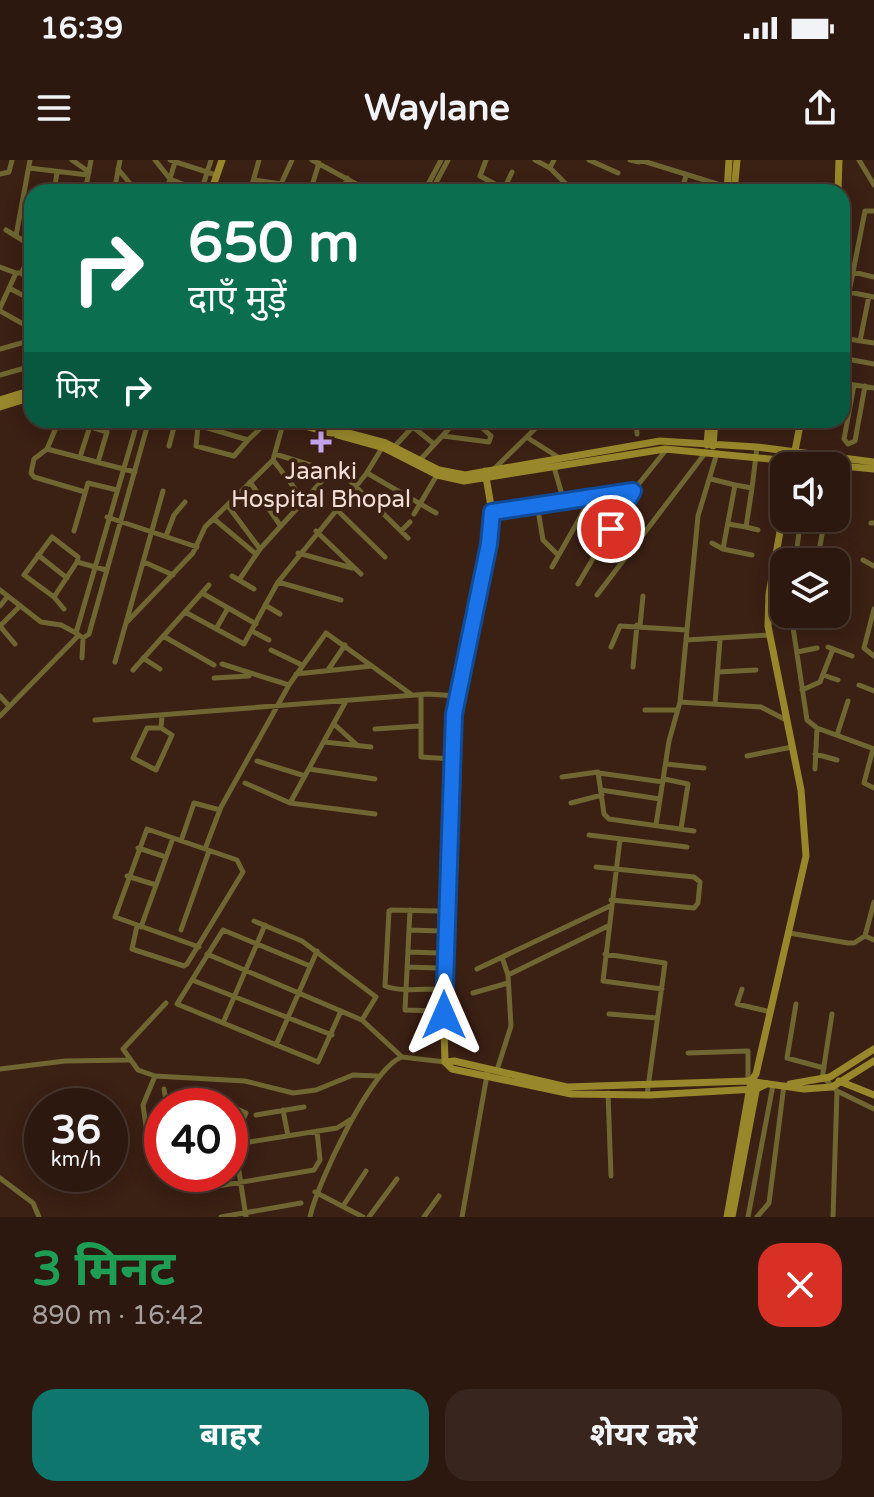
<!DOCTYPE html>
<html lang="hi">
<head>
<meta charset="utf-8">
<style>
  :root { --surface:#2c180f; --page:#38251d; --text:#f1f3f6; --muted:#a6a09e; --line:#48372f; --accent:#0f766e }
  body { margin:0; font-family:"Varela Round","Noto Sans Devanagari",sans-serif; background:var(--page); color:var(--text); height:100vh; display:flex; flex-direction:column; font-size:30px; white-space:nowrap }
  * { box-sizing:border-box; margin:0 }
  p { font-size:26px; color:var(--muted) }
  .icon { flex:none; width:44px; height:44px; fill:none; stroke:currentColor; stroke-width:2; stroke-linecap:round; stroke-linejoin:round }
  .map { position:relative; height:1057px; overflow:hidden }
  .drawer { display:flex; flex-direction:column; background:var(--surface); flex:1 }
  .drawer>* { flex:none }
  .top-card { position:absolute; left:24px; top:24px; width:826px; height:244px; border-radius:24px; box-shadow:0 4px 20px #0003,0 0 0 2px var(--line); background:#0b6e4f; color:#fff; overflow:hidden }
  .buttons { position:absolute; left:770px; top:292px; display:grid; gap:16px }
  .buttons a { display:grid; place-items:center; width:80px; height:80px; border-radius:16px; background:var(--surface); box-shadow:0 4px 20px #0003,0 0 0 2px var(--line); font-size:40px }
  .speed { position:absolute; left:24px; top:928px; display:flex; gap:16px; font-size:40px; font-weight:700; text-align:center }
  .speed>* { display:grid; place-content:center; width:104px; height:104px; border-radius:50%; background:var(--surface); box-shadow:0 4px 20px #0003,0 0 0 2px var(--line); line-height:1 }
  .speed small { font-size:20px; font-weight:400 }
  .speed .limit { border:12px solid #d22; background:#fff; color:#111 }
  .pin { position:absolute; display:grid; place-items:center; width:68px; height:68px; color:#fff; margin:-34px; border:4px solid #fff; border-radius:50%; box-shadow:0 2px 8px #0007 }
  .me { position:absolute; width:88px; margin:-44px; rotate:0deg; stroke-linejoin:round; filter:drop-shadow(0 0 6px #0008) }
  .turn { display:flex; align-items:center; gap:28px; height:168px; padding:0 32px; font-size:36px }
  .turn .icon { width:104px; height:104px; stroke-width:2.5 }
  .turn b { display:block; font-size:56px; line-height:68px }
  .then { display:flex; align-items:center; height:76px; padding:0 32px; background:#0003; gap:16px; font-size:30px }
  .round { display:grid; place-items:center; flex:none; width:84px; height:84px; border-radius:24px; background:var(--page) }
  .headline { display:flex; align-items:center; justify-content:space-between; height:136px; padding:0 32px }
  h1 { font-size:48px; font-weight:700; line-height:60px; color:#1e9e55 }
  .primary-button { display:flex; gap:16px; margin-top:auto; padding:16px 32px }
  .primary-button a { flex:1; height:92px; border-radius:24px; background:var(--accent); color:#fff; font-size:32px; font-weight:700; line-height:92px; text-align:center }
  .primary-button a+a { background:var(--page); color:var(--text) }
  .status { display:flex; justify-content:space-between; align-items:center; height:56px; padding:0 40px; background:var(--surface); direction:ltr }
  .status svg { height:22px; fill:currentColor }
  header { display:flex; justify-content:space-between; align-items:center; height:104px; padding:0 32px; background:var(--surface); font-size:36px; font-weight:700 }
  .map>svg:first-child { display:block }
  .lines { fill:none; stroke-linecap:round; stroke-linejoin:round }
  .street { stroke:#706631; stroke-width:5 }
  .secondary { stroke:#99882b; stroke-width:7 }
  .route-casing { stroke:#114b97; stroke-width:20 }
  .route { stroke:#1a73e8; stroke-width:14 }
  .poi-dot { fill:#c7a6f0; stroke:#3b2014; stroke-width:3 }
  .labels { text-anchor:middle; stroke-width:8; stroke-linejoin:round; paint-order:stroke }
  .poi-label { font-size:24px; fill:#f2dfd7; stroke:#3b2014 }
</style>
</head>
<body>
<div class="status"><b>16:39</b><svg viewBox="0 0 49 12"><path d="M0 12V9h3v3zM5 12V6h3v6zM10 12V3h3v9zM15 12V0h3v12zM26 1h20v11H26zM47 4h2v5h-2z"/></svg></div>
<header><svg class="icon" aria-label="menu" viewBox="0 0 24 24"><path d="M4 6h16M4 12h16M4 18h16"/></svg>Waylane<svg class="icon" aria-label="share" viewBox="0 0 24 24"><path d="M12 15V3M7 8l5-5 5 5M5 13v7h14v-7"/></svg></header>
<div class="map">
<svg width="874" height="1057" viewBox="0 0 874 1057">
  <rect width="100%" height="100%" fill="#3b2014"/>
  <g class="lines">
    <path class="street" d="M 72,0 L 89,12
      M 155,0 L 170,19 L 201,31
      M 170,0 L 216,15
      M 312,0 L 371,32
      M 486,0 L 480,16 L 510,32
      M 535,0 L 550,8 L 569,27
      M 589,0 L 618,13
      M 630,0 L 639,2
      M 640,0 L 727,27
      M 859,0 L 874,25
      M 29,8 L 88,15
      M 550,8 L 554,0
      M 118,9 L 137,32
      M 0,14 L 9,12 L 12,0
      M 254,20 L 281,24 L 292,0
      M 504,29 L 512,12
      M 54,32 L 57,12
      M 85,32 L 91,0
      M 114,32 L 120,0
      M 166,32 L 175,2
      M 201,32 L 211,0
      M 250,32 L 259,0
      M 310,32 L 319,3
      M 343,32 L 347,18
      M 424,32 L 441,0
      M 431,32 L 448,0
      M 447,32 L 452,32
      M 540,32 L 542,28
      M 681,32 L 686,16
      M 6,70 L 32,86
      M 16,76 L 30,0
      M 0,107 L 16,113
      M 853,112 L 874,117
      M 21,113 L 32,122
      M 9,128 L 32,140
      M 849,132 L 874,137
      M 0,148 L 16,113 L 21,113 L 32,94
      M 0,151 L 32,169
      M 24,165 L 32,152
      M 842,168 L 865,51 L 874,51
      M 842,178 L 874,183
      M 860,181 L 869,136
      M 0,189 L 32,180
      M 842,198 L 874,204
      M 0,215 L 32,206
      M 842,223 L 874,228
      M 854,225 L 844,279 L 848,284 L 855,281 L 865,226
      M 65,260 L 58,263 L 47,289 L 34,299 L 31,313 L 34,317 L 85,332
      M 69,260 L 107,272 L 98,302
      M 138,260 L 76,473 L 83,478 L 89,474 L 149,260
      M 181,260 L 248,280 L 269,260
      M 516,260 L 521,265
      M 555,260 L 565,267 L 604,260
      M 636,260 L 637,274
      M 198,266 L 196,286 L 234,296 L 248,280
      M 413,267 L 434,284
      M 443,276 L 489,282 L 491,276 L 474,260
      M 528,278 L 558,297
      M 169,286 L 176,260
      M 395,286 L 419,260
      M 47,289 L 135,312
      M 275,294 L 339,314
      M 80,297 L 90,266
      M 273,300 L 303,339
      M 420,300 L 457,260
      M 554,307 L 564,342
      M 494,309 L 544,260
      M 367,313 L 436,353
      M 346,317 L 408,378
      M 711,319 L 735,325
      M 250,322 L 280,365
      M 752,328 L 757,287
      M 537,344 L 543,380 L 558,395
      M 228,346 L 260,389
      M 336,349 L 385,397
      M 492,352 L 590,338
      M 414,354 L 437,315
      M 836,356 L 838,356
      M 107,357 L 197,387
      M 214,359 L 256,394
      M 871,363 L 874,363
      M 746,367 L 758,370
      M 74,371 L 88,323 L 117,330
      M 316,371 L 361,414
      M 401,371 L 410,362
      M 166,376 L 174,355 L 185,342
      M 712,383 L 723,389 L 752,395
      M 820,388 L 836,391
      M 723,389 L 735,325 L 752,328 L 746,367 L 728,364
      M 298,393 L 352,408
      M 38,395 L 67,418
      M 863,400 L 874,406
      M 77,402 L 78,397 L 52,377 L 24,415 L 54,437 L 77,402 L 106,410
      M 144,402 L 173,415
      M 795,402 L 801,358
      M 817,402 L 825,358
      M 552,407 L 591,338 L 632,331
      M 232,416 L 254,429
      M 239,420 L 260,389 L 331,311
      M 278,422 L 341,440
      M 578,424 L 633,331 L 666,290
      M 0,430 L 41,462 L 61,465 L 76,473
      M 202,433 L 256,464
      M 597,435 L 706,292
      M 54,437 L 64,449
      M 265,445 L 280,454
      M 0,446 L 8,436
      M 874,449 L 864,488 L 874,496
      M 185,452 L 244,484 L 278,422 L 366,314 L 382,288
      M 791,454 L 807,560 L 817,568 L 874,589
      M 792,459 L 801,461 L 807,454
      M 126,463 L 193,393 L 205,367 L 273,300 L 284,260
      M 0,466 L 20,446
      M 0,466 L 15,484
      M 640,466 L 643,436
      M 216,469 L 228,448
      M 252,471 L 269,480
      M 163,476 L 214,505
      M 686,480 L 770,475
      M 611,487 L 620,466 L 687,470
      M 828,487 L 852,496
      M 271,490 L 302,505
      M 797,492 L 817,488
      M 82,498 L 83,478
      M 143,498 L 160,509
      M 115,502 L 163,331
      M 222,504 L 289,525
      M 633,507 L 637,465
      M 133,510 L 209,425
      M 328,510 L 345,485
      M 718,512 L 756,510
      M 296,514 L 372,506
      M 823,515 L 838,520
      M 214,518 L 249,516
      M 859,525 L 874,531
      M 802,530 L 820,522 L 833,489
      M 421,535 L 421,597 L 453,599
      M 0,536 L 9,546
      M 680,542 L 761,547 L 786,560
      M 715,544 L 720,480
      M 645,550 L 677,550
      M 0,556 L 78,476
      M 95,560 L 428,534 L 457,536
      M 334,564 L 357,585
      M 161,568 L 147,568 L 133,598 L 156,610 L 172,575 L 161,568 L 162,556
      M 375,569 L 420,566
      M 837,575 L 848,541
      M 324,582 L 371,587
      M 873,589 L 864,623 L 874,628
      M 815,594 L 837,600
      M 747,596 L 792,587
      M 257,601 L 305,616
      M 666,604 L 704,608
      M 309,609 L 375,619
      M 815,609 L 817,568
      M 599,613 L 663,622
      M 562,617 L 598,612 L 604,654 L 609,659 L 694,671
      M 664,619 L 688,624 L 681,669
      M 245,623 L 290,643 L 375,654
      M 601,630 L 660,639
      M 290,643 L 346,541
      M 571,643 L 602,635
      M 656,665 L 669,581 L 680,542 L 698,356 L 717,293
      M 589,675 L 687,687
      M 620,679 L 603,821 L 662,829
      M 181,681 L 194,643 L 220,650
      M 138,688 L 166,697
      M 205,689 L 221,647 L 289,525 L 326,473 L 412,535
      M 596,707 L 694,717 L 700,722 L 698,743 L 694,748 L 611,740
      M 127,716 L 156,725
      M 410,750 L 405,850 L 437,851 L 438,849 L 440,754 L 438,751 L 391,750 L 389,751 L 385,826 C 400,832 422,829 438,829
      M 254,761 L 302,781 L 376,837 L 362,860
      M 137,766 L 132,789 L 184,806 L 187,804 L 243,712 L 237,700 L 147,669 L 115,757 L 199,787
      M 141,767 L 173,678
      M 181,770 L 209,691
      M 409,770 L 440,771
      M 789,773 L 848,783 L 854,783 L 865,776 L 874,780
      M 865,776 L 874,742
      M 408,792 L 439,793
      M 207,794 L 362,860 L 402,897
      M 605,794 L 665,803 L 647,935
      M 502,797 L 508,815
      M 310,806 L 223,770 L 177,844 L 318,902 L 341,851
      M 407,807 L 439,808
      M 477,809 L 610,746
      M 192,820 L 332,875
      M 742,829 L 737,844 L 771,852
      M 473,833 L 508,823
      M 796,844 L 787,898 L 824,908
      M 609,854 L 657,858
      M 223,863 L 265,765
      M 276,885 L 317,791
      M 688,893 L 748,891 L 748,921
      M 0,909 L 65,901 L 128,900
      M 497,910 L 511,866 L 508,815 L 608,766
      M 155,916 L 245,921 L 293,933 L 316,930 L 353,915 L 377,916
      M 822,919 L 832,854
      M 825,919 L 837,931 L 833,1057
      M 164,929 L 167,946
      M 837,931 L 874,949
      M 608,933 L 611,1016
      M 209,936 L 246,953 L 234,979 L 246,1057
      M 166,940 L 206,933
      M 283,950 L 288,976
      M 256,955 L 304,947
      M 146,972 L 162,970
      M 230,985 L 337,968 L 353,958
      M 162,996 L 150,994 L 143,945 L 155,916 L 138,910 L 123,889 L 166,843
      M 194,1014 L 200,1029 L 314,1010 L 320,1000 L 317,971
      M 0,1018 L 33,1043 L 39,1057
      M 315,1032 L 363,1057
      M 343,1046 L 366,1011
      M 221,1057 L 301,1043
      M 310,1057 C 317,1024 371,908 402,897 L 445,902
      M 369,1057 L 397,1019
      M 424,1057 L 439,1036
      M 462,1057 L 488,909
      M 748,1057 L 773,925
      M 757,1057 L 769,1043 L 784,925"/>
    <path class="secondary" d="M 211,32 L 222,0
      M 727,32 L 729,0
      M 734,32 L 737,0
      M 838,32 L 839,0
      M 0,240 L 32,230
      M 0,247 L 32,237
      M 283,260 L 384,288 L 437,315 L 464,321 L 665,289 L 874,309
      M 299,260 L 386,283 L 439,310 L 465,315 L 660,281 L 757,287 L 874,302
      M 707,285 L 709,260
      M 713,286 L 715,260
      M 792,306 L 801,260
      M 445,902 L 443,830 L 454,554 L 489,384 L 492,352 L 485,311
      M 445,902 L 454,901 L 567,927 L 748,921 L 804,929 L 832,927 L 874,901
      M 445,902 L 452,909 L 571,934 L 650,935 L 756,929 L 767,924
      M 839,921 L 874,935
      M 790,924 L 830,917 L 874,889
      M 727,1057 L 751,921 L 756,914 L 806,696 L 801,630 L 768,466 L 769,434 L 784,349
      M 732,1057 L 757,926"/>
  </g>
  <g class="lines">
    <defs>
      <path id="route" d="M 444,855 L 454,554 L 489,384 L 492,352 L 633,331 L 611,369"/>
    </defs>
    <use href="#route" class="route-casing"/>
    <use href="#route" class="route"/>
  </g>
  <path class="poi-dot" d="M317 270h8v8h8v8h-8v8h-8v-8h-8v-8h8z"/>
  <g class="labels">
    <g class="poi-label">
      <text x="321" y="319">Jaanki<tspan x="321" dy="28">Hospital Bhopal</tspan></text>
    </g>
  </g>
</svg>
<div class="buttons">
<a><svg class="icon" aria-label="sound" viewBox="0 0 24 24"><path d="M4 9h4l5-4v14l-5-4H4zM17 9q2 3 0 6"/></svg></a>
<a><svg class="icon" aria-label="layers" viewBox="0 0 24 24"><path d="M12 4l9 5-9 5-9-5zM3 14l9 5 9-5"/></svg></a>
</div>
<div class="speed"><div>36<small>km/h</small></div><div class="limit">40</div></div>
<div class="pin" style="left:611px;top:369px;background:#d93025"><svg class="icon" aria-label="arrive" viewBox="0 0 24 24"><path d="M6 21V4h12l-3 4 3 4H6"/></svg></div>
<svg class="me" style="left:444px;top:855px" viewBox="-20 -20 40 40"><path d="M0-17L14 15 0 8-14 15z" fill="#1a73e8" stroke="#fff" stroke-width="4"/></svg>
<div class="top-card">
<div class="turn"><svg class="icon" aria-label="right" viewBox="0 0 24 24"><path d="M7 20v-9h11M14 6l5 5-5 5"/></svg><div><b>650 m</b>दाएँ मुड़ें</div></div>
<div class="then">फिर<svg class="icon" aria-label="right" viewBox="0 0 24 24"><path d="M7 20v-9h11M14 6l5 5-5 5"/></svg></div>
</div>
</div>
<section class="drawer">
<div class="headline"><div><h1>3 मिनट</h1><p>890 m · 16:42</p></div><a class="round" style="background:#d93025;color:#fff"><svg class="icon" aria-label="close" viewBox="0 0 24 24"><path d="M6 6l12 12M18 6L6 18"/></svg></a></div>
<div class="primary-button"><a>बाहर</a><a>शेयर करें</a></div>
</section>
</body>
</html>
